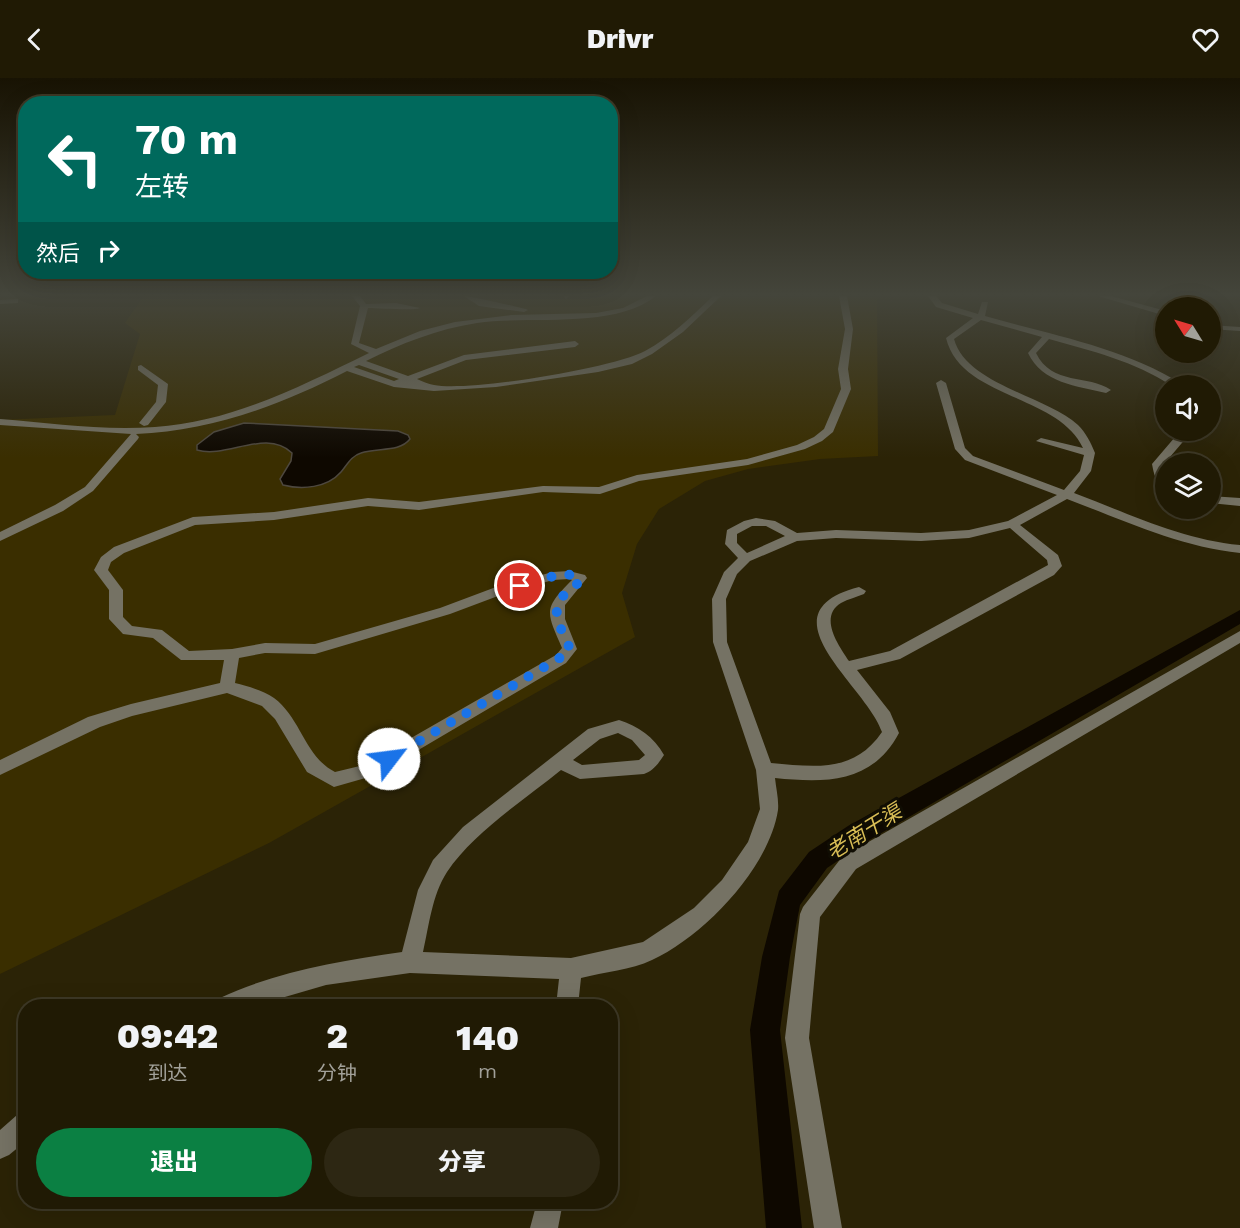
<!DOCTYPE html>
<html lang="zh">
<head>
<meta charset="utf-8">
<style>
  :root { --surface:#201a04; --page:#2d2713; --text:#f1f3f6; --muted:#a2a19a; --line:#3d3826; --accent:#0b8043 }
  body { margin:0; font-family:"Work Sans","Noto Sans SC",sans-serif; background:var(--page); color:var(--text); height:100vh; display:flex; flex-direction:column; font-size:22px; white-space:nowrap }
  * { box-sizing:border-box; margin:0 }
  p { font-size:20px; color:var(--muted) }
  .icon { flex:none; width:33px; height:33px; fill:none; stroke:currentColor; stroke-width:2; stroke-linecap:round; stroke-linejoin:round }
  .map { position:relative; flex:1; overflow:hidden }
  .side { position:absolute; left:18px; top:921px; width:600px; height:210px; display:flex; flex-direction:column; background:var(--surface); border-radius:24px; box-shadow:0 6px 24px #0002,0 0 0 2px var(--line) }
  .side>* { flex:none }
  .top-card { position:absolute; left:18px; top:18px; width:600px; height:183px; border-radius:24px; box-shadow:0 6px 24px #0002,0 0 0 2px var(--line); background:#00695c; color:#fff; overflow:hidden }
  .needle { width:39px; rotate:307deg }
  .controls { position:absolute; left:1155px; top:219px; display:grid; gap:12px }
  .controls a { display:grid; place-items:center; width:66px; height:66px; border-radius:50%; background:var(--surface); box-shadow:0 6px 24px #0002,0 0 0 2px var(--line); font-size:30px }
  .pin { position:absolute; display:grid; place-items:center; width:51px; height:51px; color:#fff; margin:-26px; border:3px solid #fff; border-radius:50%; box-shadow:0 2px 6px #0007 }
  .me { position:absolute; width:66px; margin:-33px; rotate:60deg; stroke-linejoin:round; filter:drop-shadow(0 0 4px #0008) }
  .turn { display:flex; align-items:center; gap:21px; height:126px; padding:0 18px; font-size:27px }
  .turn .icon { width:78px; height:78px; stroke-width:2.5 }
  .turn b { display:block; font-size:42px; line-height:51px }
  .then { display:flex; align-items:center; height:57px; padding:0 18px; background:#0003; gap:12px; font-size:22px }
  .eta { display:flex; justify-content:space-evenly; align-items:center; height:102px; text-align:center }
  .eta b { font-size:36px; font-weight:800; line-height:42px }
  .primary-button { display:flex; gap:12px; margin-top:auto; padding:12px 18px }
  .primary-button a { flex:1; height:69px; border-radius:36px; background:var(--accent); color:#fff; font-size:24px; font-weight:800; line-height:69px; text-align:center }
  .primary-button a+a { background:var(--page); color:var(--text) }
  header { display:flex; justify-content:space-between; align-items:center; height:78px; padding:0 18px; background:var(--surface); font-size:27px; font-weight:800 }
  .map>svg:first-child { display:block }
  .green { fill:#3a2e00 }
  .water { fill:#0e0800; stroke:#4e483e; stroke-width:1.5 }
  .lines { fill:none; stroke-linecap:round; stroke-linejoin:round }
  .canal { fill:#0e0800; fill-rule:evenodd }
  .minor { fill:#757264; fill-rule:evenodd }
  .route { stroke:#1a73e8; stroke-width:10; stroke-dasharray:0 18 }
  .labels { text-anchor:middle; stroke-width:6; stroke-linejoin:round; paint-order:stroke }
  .near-water-label { font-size:21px; font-style:italic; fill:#d8bd55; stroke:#100d03 }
</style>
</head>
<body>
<header><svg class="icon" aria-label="back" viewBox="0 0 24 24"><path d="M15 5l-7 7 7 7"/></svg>Drivr<svg class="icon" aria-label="heart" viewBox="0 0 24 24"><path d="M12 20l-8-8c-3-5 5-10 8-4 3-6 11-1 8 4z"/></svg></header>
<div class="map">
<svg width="1240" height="1150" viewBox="0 0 1240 1150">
  <rect width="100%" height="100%" fill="#2b2306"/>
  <path class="green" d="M 143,219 L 877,219 L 878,378 L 820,381 L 748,391 L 705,403 L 659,431 L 637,466 L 622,515 L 635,559 L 269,765 L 0,896 L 0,342 L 115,337 L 140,256 L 125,245 Z"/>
  <path class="water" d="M 244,345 L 398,353 L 408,357 L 410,361 C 399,375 377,369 361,375 C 351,378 347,387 341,394 C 327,410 302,412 283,407 L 280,401 L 291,383 L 292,375 C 266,350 227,381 197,372 L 197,367 L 214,354 Z"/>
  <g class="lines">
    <path class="canal" d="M 1240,532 L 1240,546 L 866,764 L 827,790 L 800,827 L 790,879 L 780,952 L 802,1150 L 766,1150 L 750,952 L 762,879 L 779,813 L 809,774 L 848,748 Z"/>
    <path class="minor" d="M 352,218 L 360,218 L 366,226 L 396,225 L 420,230 C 414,233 378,230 368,230 L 359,265 L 376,271 L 420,253 L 455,244 L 511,237 L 596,235 L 623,230 L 647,218 L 656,218 C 613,252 530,237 477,245 C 437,251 400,266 366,283 L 408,298 L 464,277 L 575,263 L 579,266 L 575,269 L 466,282 L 417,301 C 422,303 428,306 434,307 C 469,314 614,290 645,273 C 671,259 692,238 713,218 L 721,218 L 683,254 L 652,276 L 632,286 L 598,294 L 496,309 L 434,313 L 394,309 L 347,293 C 281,327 211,353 136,356 L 139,359 L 138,361 L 93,413 L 63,433 L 0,463 L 0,454 L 55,427 L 85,409 L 131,356 L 0,347 L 0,341 C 51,345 103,353 155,349 C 232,344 301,308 369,275 L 351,266 L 360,228 ZM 359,287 L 399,301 L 394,303 L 354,289 Z
      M 464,218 C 469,218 524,230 528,232 L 524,234 L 479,228 Z
      M 563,218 L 570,218 L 566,221 Z
      M 839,218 L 847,218 L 853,251 L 848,291 L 851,311 L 833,354 L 822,363 L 805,371 L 748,387 L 639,403 L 600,416 L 543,414 L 419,432 L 368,428 L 274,442 L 195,447 L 124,475 L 111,484 L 108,492 L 123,512 L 123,539 L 132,548 L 162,552 L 189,573 L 232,571 L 265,565 L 315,566 L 440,530 L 496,509 L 553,494 L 569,493 L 585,497 L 587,500 L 565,527 L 565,541 L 577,571 L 566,585 L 376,697 L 334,709 L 307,694 L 275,641 L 262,628 L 227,615 L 132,638 L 100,649 L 0,697 L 0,682 L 88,639 L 131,626 L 220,605 L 224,582 L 181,582 L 153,560 L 123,556 L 109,541 L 109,512 L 94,492 L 101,479 L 114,469 L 193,439 L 274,434 L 368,420 L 419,424 L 543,408 L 599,409 L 637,397 L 747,381 L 797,367 L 814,359 L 824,351 L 841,311 L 838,291 L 845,251 ZM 569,501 L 572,502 C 543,531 546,533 562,570 L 556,577 L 364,687 L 335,694 C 305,679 301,640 274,620 C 264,613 248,608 235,605 L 239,580 L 265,575 L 315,576 L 450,536 L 506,515 L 553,502 Z
      M 928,218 L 936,218 L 942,225 L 978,236 L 982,224 L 988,224 L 985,238 C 1051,257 1123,269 1182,306 L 1172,308 C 1134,283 1092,273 1049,261 L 1036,275 C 1052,308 1088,296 1111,312 L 1106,315 C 1077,308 1042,305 1028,275 L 1042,259 L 981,242 L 954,261 C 967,307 1045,317 1078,347 C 1086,355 1091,365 1095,375 L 1091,393 L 1074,415 C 1127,435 1183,462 1240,467 L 1240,475 C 1180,469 1123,442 1067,421 L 1020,447 L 1058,477 L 1062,488 L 1054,497 L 900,581 L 857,592 L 890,634 L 899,655 C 872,706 825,705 775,700 C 776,710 779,722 778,732 C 769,790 704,858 652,882 C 631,892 604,894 581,900 L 578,928 L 556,928 L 559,901 L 410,895 L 326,907 L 254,928 L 217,928 L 220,920 C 278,893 339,883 402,874 L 418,812 L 433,782 L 463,749 L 588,651 L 619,642 C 638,648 654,659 664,677 C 659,685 653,693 644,696 L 580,701 L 561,692 C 524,722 473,755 447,794 C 432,817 429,848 423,874 L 571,880 L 643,864 L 694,830 L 722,802 L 748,764 L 760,731 L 756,692 L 713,564 L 712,521 L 724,494 L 738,480 L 725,466 L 727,452 L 744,443 L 756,440 L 775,443 L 797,455 L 836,452 L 921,455 L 969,452 L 1008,443 L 1057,417 L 965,382 L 955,371 L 936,305 L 941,302 L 946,305 L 965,370 L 973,378 L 1064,412 L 1080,393 L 1084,377 L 1036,363 L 1041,360 L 1083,370 C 1058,316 961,321 946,260 L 973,240 L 936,229 ZM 752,448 L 766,448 L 785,458 L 747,475 L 737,465 L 737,456 ZM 1010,450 L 1047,482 L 1048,487 L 890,573 L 849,583 C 839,568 818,539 841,525 C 848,521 857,519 864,516 L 866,513 L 859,509 C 759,535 866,607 882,654 C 854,695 816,689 771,685 L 727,564 L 726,521 L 737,496 L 750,483 L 797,463 L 836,460 L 921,463 L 969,460 ZM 618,655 L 632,662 L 645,677 L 639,682 L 582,687 L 573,682 L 600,661 Z
      M 1098,218 L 1111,218 L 1166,233 L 1166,238 Z
      M 18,221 L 18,225 L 0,226 L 0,222 Z
      M 1210,247 L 1240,249 L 1240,253 L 1210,251 Z
      M 141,287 L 168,306 L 166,324 L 148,347 L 144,348 L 139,345 L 156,324 L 158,307 L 138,292 L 138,288 Z
      M 1181,352 L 1193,352 L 1164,386 L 1166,408 C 1155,405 1154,396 1152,386 Z
      M 1210,418 L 1240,420 L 1240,428 L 1210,425 Z
      M 1240,553 L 1240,565 L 856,791 L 820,839 L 809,960 L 842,1150 L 814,1150 L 785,960 L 800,836 L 803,829 L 842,779 Z
      M 26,1034 L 26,1063 L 9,1077 L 0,1081 L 0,1052 L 17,1037 Z
      M 537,1124 L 563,1124 L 558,1150 L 530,1150 Z"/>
  </g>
  <linearGradient id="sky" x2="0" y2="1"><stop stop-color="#181303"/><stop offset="0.57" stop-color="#44453b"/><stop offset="1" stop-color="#44453b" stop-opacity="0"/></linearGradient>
  <rect width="1240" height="380" fill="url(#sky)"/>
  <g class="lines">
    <path class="route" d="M 389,681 L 568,575 L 570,571 C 561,549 547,532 567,514 C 573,510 578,507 580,500 C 563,490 538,505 520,508"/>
  </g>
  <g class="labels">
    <g class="near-water-label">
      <text transform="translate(864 754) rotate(-32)" y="7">老南干渠</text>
    </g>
  </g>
</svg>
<div class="controls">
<a><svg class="needle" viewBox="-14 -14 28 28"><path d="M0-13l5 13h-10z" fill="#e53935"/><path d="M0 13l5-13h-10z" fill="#a2a19a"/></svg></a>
<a><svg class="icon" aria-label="sound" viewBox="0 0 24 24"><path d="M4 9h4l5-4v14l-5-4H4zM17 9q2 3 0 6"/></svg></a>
<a><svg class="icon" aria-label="layers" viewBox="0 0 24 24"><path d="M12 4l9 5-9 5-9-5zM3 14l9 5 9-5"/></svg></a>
</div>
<div class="pin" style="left:520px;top:508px;background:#d93025"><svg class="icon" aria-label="arrive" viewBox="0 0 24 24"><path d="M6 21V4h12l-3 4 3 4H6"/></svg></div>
<svg class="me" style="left:389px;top:681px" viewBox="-20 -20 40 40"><circle r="19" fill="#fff"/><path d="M0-13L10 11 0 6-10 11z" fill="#1a73e8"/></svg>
<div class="top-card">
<div class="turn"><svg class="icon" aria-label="left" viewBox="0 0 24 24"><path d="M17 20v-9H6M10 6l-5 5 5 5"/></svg><div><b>70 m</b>左转</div></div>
<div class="then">然后<svg class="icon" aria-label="right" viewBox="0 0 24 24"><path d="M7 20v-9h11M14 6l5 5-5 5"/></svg></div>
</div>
<section class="side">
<div class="eta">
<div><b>09:42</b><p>到达</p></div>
<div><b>2</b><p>分钟</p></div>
<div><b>140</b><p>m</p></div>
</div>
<div class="primary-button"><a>退出</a><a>分享</a></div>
</section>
</div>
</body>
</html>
